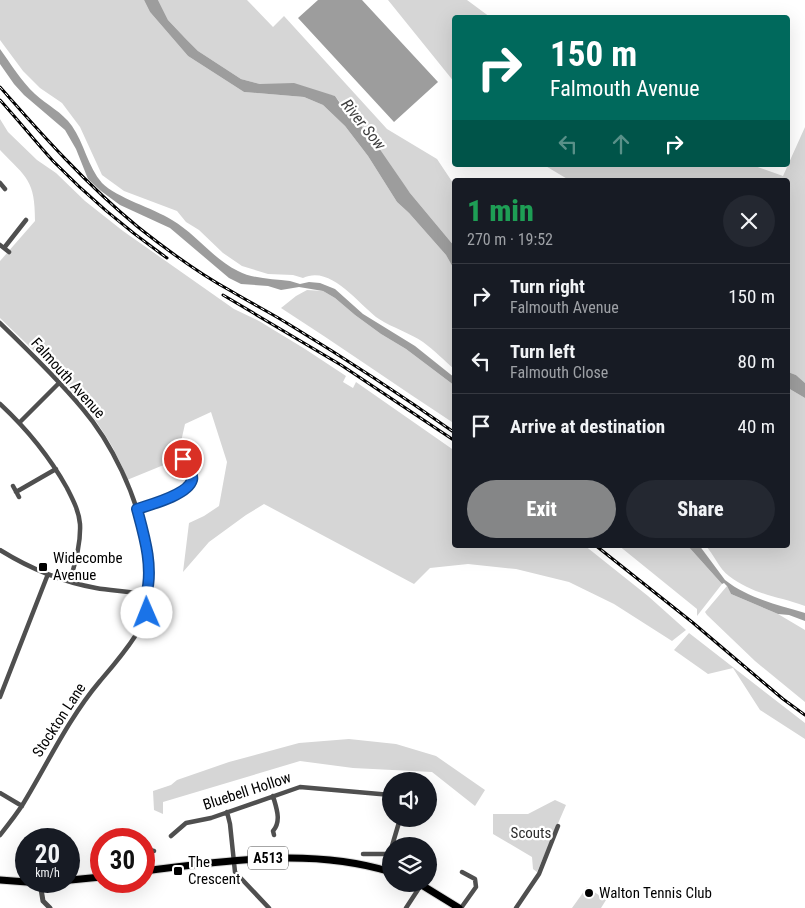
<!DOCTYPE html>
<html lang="en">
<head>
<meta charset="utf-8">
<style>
  :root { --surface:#171b24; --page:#242831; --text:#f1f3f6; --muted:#9ea1a6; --line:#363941; --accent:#858687 }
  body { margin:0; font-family:"Roboto Condensed",sans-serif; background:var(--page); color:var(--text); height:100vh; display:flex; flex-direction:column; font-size:19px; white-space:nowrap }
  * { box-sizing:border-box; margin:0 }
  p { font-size:16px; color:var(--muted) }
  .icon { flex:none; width:28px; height:28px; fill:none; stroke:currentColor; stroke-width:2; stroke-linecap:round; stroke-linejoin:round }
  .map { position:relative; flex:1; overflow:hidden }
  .drawer { position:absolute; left:452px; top:178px; width:338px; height:370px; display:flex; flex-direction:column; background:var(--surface); border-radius:5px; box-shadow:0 5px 20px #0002 }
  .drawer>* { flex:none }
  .top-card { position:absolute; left:452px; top:15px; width:338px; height:152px; border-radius:5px; box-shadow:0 5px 20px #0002; background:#00695c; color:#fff; overflow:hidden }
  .buttons { position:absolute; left:382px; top:772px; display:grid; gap:10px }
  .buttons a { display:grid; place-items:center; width:55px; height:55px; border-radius:50%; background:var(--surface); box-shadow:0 5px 20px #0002; font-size:25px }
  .speed { position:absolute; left:15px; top:828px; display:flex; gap:10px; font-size:25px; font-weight:700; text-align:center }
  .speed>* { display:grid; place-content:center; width:65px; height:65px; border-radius:50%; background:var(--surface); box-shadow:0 5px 20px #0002; line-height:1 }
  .speed small { font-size:12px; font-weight:400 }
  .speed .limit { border:8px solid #d22; background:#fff; color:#111 }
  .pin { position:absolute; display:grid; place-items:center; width:42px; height:42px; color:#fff; margin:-21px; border:2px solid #fff; border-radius:50%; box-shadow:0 1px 5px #0007 }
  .me { position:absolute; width:55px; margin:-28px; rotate:359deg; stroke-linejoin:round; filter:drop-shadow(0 0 4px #0008) }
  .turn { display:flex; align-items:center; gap:18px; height:105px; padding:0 15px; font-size:22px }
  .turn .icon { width:65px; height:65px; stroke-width:2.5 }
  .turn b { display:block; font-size:35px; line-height:42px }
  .lanes { display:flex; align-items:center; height:48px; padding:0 15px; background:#0003; justify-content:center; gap:25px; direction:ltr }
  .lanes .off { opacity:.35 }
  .round { display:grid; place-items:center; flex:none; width:52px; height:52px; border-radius:26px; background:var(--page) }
  .headline { display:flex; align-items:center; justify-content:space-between; height:85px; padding:0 15px }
  h1 { font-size:30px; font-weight:800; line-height:38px; color:#1e9e55 }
  .button { display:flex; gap:10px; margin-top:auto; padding:10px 15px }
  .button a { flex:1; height:58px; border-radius:30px; background:var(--accent); color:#fff; font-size:20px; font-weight:800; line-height:58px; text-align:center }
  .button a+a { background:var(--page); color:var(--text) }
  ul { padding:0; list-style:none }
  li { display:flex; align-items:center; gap:15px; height:65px; padding:0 15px; border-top:1px solid var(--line) }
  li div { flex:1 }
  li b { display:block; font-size:19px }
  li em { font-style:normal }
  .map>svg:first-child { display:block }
  .green { fill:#d6d6d6 }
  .water { fill:#9d9d9d }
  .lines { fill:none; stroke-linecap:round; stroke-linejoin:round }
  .trunk-casing { stroke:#dbdbdb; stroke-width:9 }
  .minor { stroke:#4f4f4f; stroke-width:4.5 }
  .tertiary { stroke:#4f4f4f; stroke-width:5 }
  .trunk { stroke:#000; stroke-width:7 }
  .rail-casing { stroke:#000; stroke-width:3 }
  .rail { stroke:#fff; stroke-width:1; stroke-dasharray:4; stroke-linecap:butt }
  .route-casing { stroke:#114b97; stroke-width:12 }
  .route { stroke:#1a73e8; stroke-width:9 }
  .poi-dot { fill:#000; stroke:#fff; stroke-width:2 }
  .labels { text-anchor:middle; stroke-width:4.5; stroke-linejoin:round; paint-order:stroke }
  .shield { fill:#fff; stroke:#4c4c4c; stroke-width:1 }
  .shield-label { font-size:14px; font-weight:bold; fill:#000 }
  .street-label { font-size:15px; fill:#000; stroke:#fff }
  .poi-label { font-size:15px; fill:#000; stroke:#fff; text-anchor:start }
  .park-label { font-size:15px; fill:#2d2d2d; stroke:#fff }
  .water-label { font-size:16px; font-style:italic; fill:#3e3e3e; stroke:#fff }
</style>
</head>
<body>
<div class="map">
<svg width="805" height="908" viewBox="0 0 805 908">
  <rect width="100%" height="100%" fill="#fff"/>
  <path class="green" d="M 0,0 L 144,0 L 150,12 L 188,56 L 244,92 L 304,97 L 323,105 L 345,126 L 368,156 L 397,202 L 409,213 L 446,255 L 455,271 L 455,370 C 445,361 434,350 423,342 C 410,333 393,328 379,319 C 359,305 331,264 303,278 L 293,275 L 268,274 L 242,266 L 223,253 L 199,230 L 186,222 L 177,211 L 124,191 L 102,175 L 80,127 L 62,103 L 40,88 L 23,71 L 0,40 Z
    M 158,0 L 247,0 L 273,27 L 284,16 L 387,129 L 437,159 L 455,186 L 455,247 L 410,193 L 335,96 L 276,84 L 260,84 L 241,79 L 198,51 L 185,38 L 168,20 Z
    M 388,0 L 467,0 L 490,17 L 455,18 L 455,83 Z
    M 0,119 L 8,132 L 37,160 L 56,173 L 85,201 L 123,231 L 234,309 L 259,321 L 305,349 L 346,376 L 343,382 L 353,388 L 356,382 L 455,451 L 455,545 L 584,545 L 648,596 L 686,630 L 672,641 L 614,604 L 569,582 L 516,569 L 468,564 L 430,568 L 414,584 L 264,504 L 246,515 L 209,542 L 183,572 L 189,523 L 204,516 L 219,506 L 227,462 L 211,412 L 185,424 L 178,455 L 171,462 L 127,480 C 124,468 118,459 113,448 C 84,396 42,359 0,318 L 0,261 L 35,221 C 35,180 27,178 0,150 Z
    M 805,127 L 805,383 L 796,375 L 788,372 L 788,180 L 569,180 L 544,165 L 752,165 L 783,176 Z
    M 307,290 L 323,291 L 335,298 L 355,315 L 381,334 L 406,349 L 455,386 L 455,424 C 397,386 340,346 281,308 L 296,296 Z
    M 788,388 L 805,398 L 805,606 C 777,596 754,595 729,576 C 719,569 714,554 705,545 L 788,545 Z
    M 618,545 L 687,545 L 722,584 L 697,616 L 697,609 Z
    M 727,586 L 731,594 L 778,614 L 805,630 L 805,702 L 755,661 L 707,615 L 705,612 Z
    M 689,633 L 805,723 L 805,739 L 760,710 L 733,668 L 708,674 L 674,650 Z
    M 349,739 L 396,744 L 436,756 L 485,790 L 475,806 L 432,772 L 353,768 L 300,761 L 163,802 L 163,814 L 154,810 L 153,791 L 171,785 L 177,780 L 229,762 L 299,743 Z
    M 555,800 L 566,805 L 537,872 L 533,869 L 532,857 L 493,834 L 493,814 L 528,814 Z
    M 587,887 L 606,900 L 601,908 L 572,908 Z"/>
  <path class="water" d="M 144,0 L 158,0 L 168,20 L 185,38 L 198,51 L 241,79 L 260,84 L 294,83 L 335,96 L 344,109 L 370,135 L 410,193 L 455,247 L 455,271 L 446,255 L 409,213 L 397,202 L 368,156 L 345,126 L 323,105 L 304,97 L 244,92 L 188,56 L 150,12 Z
    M 318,0 L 362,0 L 438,82 L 394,122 L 298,18 Z
    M 0,49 C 11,64 21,81 35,94 C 47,105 62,112 72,126 C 84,143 88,167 102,183 C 117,198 153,208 172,220 C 196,234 213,259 238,271 C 253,279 273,279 290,281 L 300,284 L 309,282 L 320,283 L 335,289 L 363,314 L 415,346 L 455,378 L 455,386 L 406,349 L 381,334 L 355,315 L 335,298 L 323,291 L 299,287 L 281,290 L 268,286 L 241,284 L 229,278 L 170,228 L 120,205 L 101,191 L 88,179 L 76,149 L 65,130 L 24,95 L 14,84 L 0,64 Z
    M 788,372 L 796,375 L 805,383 L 805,398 L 788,388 Z
    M 687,545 L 699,545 L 725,580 C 748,598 777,605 805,613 L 805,621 L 789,615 L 778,614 L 731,594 L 727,586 L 724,583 L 722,584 Z"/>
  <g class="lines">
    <defs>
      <path id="trunk" d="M 144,871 C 225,861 311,847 391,872
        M 0,880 L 40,883 L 101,877
        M 420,884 L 459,908"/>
    </defs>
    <use href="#trunk" class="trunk-casing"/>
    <path class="minor" d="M 0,183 L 5,189
      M 0,245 L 9,252
      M 4,248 L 26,220
      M 0,323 C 28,350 57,378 82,408 C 112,443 137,496 145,542 C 148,559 151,577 146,595
      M 0,404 C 27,429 49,456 67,488 C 73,500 79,511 80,524 C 81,544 75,563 70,581
      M 20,422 L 59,383
      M 13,486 L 19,497
      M 16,492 L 56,469
      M 137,509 C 149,505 188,495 192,481 C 194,474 186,465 183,459
      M 0,550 C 29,568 63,582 96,588 C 112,591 129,591 146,595
      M 0,697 L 48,574
      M 0,793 L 22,806
      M 273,796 C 276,807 282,821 273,831 L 274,835
      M 227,812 L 230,824 L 235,872 L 269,908
      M 0,835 C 8,825 16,815 23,804 C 48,763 68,719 100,681 C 112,667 161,612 146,595
      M 171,836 L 186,823 L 211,818 L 300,787 L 391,795
      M 392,846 L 400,819
      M 145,849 L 154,851
      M 363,854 L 388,854 L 391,851
      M 144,855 L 146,842
      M 406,908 L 421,885
      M 461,908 L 476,887 L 475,879 L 462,872
      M 516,908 L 539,874 L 558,826"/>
    <path class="tertiary" d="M 40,883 L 43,901 L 50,908"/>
    <use href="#trunk" class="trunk"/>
    <defs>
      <path id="rail" d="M 0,87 C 43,136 87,185 138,227 C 167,250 198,273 231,291 C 251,303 271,313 290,325 C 346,359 401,395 455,433
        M 0,100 C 18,120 35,141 53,161 C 88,197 126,229 167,258
        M 223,295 L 341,365 L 455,441
        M 595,545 L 692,622 L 783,699 L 805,715"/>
    </defs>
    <use href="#rail" class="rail-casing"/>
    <use href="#rail" class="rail"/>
  </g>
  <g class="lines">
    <defs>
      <path id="route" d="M 147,613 L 149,600 L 146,595 C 154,568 144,535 137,509 C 149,505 188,495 192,480 C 194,474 186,465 183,459"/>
    </defs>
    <use href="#route" class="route-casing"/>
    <use href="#route" class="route"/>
  </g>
  <g class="poi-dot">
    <rect x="38" y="562" width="10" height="10" rx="2.5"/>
    <rect x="173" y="866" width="10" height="10" rx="2.5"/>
    <circle cx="589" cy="893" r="5"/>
  </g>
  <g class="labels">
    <rect class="shield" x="248" y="846.5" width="40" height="23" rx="4"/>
    <g class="shield-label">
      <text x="268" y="863">A513</text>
    </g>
    <g class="street-label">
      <text transform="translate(68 378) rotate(48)" y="5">Falmouth Avenue</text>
      <text transform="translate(59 720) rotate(-57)" y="5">Stockton Lane</text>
      <text transform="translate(247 791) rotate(-18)" y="5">Bluebell Hollow</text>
    </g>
    <g class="poi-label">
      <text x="53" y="563">Widecombe<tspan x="53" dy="17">Avenue</tspan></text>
      <text x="188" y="867">The<tspan x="188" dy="17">Crescent</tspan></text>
      <text x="599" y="898">Walton Tennis Club</text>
    </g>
    <g class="park-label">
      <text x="531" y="838">Scouts</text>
    </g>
    <g class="water-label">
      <text transform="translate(364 124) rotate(51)" y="6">River Sow</text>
    </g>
  </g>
</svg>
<div class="buttons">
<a><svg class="icon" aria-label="sound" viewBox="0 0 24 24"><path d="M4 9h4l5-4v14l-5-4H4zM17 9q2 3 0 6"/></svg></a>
<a><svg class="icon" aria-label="layers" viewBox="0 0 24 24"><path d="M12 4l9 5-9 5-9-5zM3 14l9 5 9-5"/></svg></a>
</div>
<div class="speed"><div>20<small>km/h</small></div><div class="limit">30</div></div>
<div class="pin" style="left:183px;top:459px;background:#d93025"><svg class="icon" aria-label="arrive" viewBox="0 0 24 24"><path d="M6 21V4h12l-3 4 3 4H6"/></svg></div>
<svg class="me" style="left:147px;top:613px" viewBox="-20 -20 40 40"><circle r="19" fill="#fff"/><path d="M0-13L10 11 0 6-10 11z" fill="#1a73e8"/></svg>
<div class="top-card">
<div class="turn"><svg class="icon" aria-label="right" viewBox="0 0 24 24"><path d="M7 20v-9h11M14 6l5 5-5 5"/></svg><div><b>150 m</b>Falmouth Avenue</div></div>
<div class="lanes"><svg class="icon off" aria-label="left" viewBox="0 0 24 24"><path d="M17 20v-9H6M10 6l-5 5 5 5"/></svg><svg class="icon off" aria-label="ahead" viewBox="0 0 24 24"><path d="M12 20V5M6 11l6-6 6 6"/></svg><svg class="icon" aria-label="right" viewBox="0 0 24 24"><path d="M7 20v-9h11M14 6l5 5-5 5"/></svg></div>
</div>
<section class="drawer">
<div class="headline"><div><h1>1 min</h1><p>270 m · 19:52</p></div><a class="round"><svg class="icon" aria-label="close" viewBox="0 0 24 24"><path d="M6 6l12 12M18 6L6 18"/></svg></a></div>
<ul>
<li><svg class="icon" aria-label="right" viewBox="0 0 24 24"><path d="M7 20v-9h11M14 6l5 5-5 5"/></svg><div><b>Turn right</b><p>Falmouth Avenue</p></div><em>150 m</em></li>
<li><svg class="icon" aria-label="left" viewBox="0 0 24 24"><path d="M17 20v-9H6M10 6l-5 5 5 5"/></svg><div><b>Turn left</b><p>Falmouth Close</p></div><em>80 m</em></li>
<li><svg class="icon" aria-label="arrive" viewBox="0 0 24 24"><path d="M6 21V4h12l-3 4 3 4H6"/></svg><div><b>Arrive at destination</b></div><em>40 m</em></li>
</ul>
<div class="button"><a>Exit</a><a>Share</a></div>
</section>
</div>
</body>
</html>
